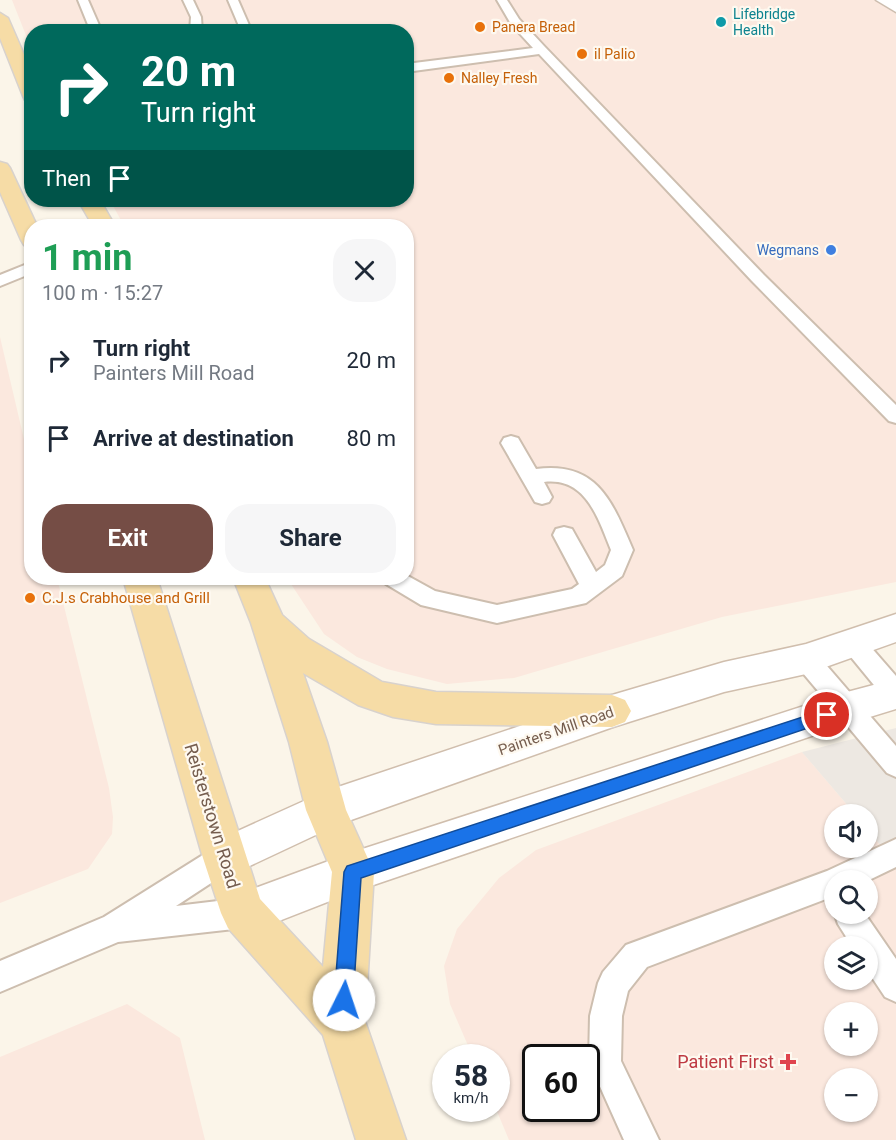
<!DOCTYPE html>
<html lang="en">
<head>
<meta charset="utf-8">
<style>
  :root { --surface:#fff; --page:#f6f6f7; --text:#1f2937; --muted:#747a83; --accent:#754d45 }
  body { margin:0; font-family:Roboto,sans-serif; background:var(--page); color:var(--text); height:100vh; display:flex; flex-direction:column; font-size:22px; white-space:nowrap }
  * { box-sizing:border-box; margin:0 }
  p { font-size:20px; color:var(--muted) }
  .icon { flex:none; width:33px; height:33px; fill:none; stroke:currentColor; stroke-width:2; stroke-linecap:round; stroke-linejoin:round }
  .map { position:relative; flex:1; overflow:hidden }
  .sheet { position:absolute; left:24px; top:219px; width:390px; height:366px; display:flex; flex-direction:column; background:var(--surface); border-radius:24px; box-shadow:0 2px 4px #0004 }
  .sheet>* { flex:none }
  .top-card { position:absolute; left:24px; top:24px; width:390px; height:183px; border-radius:24px; box-shadow:0 2px 4px #0004; background:#00695c; color:#fff; overflow:hidden }
  .buttons { position:absolute; left:824px; top:804px; display:grid; gap:12px }
  .buttons a { display:grid; place-items:center; width:54px; height:54px; border-radius:50%; background:var(--surface); box-shadow:0 2px 4px #0004; font-size:30px }
  .speed { position:absolute; left:432px; top:1044px; display:flex; gap:12px; font-size:30px; font-weight:700; text-align:center }
  .speed>* { display:grid; place-content:center; width:78px; height:78px; border-radius:50%; background:var(--surface); box-shadow:0 2px 4px #0004; line-height:1 }
  .speed small { font-size:15px; font-weight:400 }
  .speed .limit { border:3px solid #111; border-radius:9px; background:#fff; color:#111 }
  .pin { position:absolute; display:grid; place-items:center; width:51px; height:51px; color:#fff; margin:-26px; border:3px solid #fff; border-radius:50%; box-shadow:0 2px 6px #0007 }
  .me { position:absolute; width:66px; margin:-33px; rotate:4deg; stroke-linejoin:round; filter:drop-shadow(0 0 4px #0008) }
  .turn { display:flex; align-items:center; gap:21px; height:126px; padding:0 18px; font-size:27px }
  .turn .icon { width:78px; height:78px; stroke-width:2.5 }
  .turn b { display:block; font-size:42px; line-height:51px }
  .then { display:flex; align-items:center; height:57px; padding:0 18px; background:#0003; gap:12px; font-size:22px }
  .round { display:grid; place-items:center; flex:none; width:63px; height:63px; border-radius:24px; background:var(--page) }
  .overview { display:flex; align-items:center; justify-content:space-between; height:102px; padding:0 18px }
  h1 { font-size:36px; font-weight:700; line-height:45px; color:#1e9e55 }
  .action { display:flex; gap:12px; margin-top:auto; padding:12px 18px }
  .action a { flex:1; height:69px; border-radius:24px; background:var(--accent); color:#fff; font-size:24px; font-weight:700; line-height:69px; text-align:center }
  .action a+a { background:var(--page); color:var(--text) }
  ul { padding:0; list-style:none }
  li { display:flex; align-items:center; gap:18px; height:78px; padding:0 18px }
  li div { flex:1 }
  li b { display:block; font-size:22px }
  li em { font-style:normal }
  .map>svg:first-child { display:block }
  .commercial { fill:#fbe8de; fill-rule:evenodd }
  .industrial { fill:#ede8e2 }
  .lines { fill:none; stroke-linecap:round; stroke-linejoin:round }
  .service-casing { stroke:#cdbeaf; stroke-width:4 }
  .minor-casing { stroke:#cdbeaf; stroke-width:3 }
  .secondary-casing { stroke:#d0bead; stroke-width:3 }
  .primary-casing { stroke:#d8d2cd; stroke-width:3 }
  .service { fill:#fff; fill-rule:evenodd }
  .minor { fill:#fff; fill-rule:evenodd }
  .secondary { fill:#fff; fill-rule:evenodd }
  .primary { fill:#f6dca6; fill-rule:evenodd }
  .route { fill:#1a73e8; stroke:#114b97; stroke-width:1.5 }
  .culture-dot { fill:#0f9aa8; stroke:#fef9f0; stroke-width:2 }
  .food-dot { fill:#e8710a; stroke:#fef9f0; stroke-width:2 }
  .shop-dot { fill:#3f7fe0; stroke:#fef9f0; stroke-width:2 }
  .health-dot { fill:#e0444e; stroke:#fef9f0; stroke-width:2 }
  .labels { text-anchor:middle; stroke-width:4.5; stroke-linejoin:round; paint-order:stroke }
  .far-culture-label { font-size:14px; fill:#0d838f; stroke:#fef9f0; text-anchor:start }
  .far-food-label { font-size:14px; fill:#c56008; stroke:#fef9f0; text-anchor:start }
  .far-shop-label { font-size:14px; fill:#366cbe; stroke:#fef9f0; text-anchor:end }
  .food-label { font-size:15px; fill:#c56008; stroke:#fef9f0; text-anchor:start }
  .street-label { font-size:15px; fill:#755d4e; stroke:#fef9f0 }
  .near-street-label { font-size:18px; fill:#755d4e; stroke:#fef9f0 }
  .near-health-label { font-size:18px; fill:#be3a42; stroke:#fef9f0; text-anchor:end }
</style>
</head>
<body>
<div class="map">
<svg width="896" height="1140" viewBox="0 0 896 1140">
  <rect width="100%" height="100%" fill="#fbf5e9"/>
  <path class="commercial" d="M 12,0 L 896,0 L 896,582 L 722,617 L 514,678 L 447,684 L 387,669 L 357,657 L 324,634 L 287,578 L 406,578 L 406,226 L 124,226 L 110,200 L 406,200 L 406,32 L 32,32 L 31,48 Z
    M 0,337 L 31,469 L 32,578 L 57,578 L 109,788 L 113,817 L 112,834 L 88,869 L 0,903 Z
    M 802,752 L 855,814 L 834,814 L 834,848 L 867,848 L 867,829 L 896,864 L 896,1140 L 509,1140 L 496,1109 L 496,1058 L 473,1057 L 450,1004 L 444,966 L 457,929 L 499,878 L 536,850 ZM 834,880 L 867,880 L 867,914 L 834,914 ZM 834,946 L 867,946 L 867,980 L 834,980 ZM 834,1012 L 867,1012 L 867,1046 L 834,1046 ZM 536,1058 L 586,1058 L 586,1108 L 536,1108 ZM 834,1078 L 867,1078 L 867,1112 L 834,1112 Z
    M 127,1004 L 180,1038 L 205,1140 L 0,1140 L 0,1057 Z"/>
  <path class="industrial" d="M 896,728 L 896,864 L 867,829 L 867,814 L 855,814 L 802,752 Z"/>
  <g class="lines">
    <defs>
      <path id="service" d="M 78,0 L 88,0 L 102,32 L 91,32 Z
        M 183,0 L 193,0 L 201,17 L 202,32 L 190,32 L 191,17 Z
        M 228,0 L 238,0 L 252,32 L 211,32 L 239,26 Z
        M 497,0 L 507,0 L 519,19 L 544,46 L 764,275 L 896,405 L 896,423 L 889,421 L 752,281 L 539,54 L 406,72 L 406,64 L 533,48 L 511,24 Z
        M 32,262 L 32,273 L 0,286 L 0,275 Z
        M 511,436 L 518,438 L 536,469 C 597,461 612,501 633,550 L 622,576 L 586,603 L 497,623 L 421,605 L 386,584 L 383,578 L 406,578 L 406,575 L 435,591 L 497,605 L 572,589 L 579,584 L 553,535 L 556,529 L 564,527 L 572,529 L 596,572 L 605,565 L 611,550 C 598,518 586,477 544,482 L 552,497 L 549,502 L 542,504 L 535,502 L 501,443 L 504,438 Z
        M 854,634 L 862,637 L 896,676 L 896,705 L 887,701 L 846,651 L 842,644 L 846,637 Z
        M 806,649 L 815,652 L 896,746 L 896,777 L 887,773 L 797,666 L 794,659 L 797,652 Z
        M 896,839 L 896,867 L 867,881 L 834,880 L 834,896 L 647,967 L 628,991 L 622,1016 L 621,1061 L 659,1140 L 624,1140 L 589,1062 L 590,1016 L 598,983 L 603,972 L 626,945 L 827,871 Z
        M 224,844 L 234,848 L 238,858 L 234,868 L 176,906 L 243,898 L 253,903 L 258,913 L 253,923 L 243,928 L 118,942 L 0,992 L 0,961 L 104,917 L 214,848 Z
        M 834,912 L 865,914 L 896,959 L 896,1002 L 885,997 L 867,970 L 867,946 L 852,946 L 838,924 Z"/>
      <path id="minor" d="M 876,0 L 896,0 L 896,12 Z"/>
      <path id="secondary" d="M 896,614 L 896,642 L 806,674 L 724,692 L 613,727 L 337,825 L 224,878 L 209,872 L 203,858 L 209,844 L 326,791 L 612,695 L 724,662 L 806,644 Z
        M 896,679 L 896,709 L 847,724 L 353,892 L 243,935 L 228,928 L 221,913 L 228,898 L 353,852 L 847,692 Z"/>
      <path id="primary" d="M 0,13 L 8,18 L 32,73 L 32,101 L 25,100 L 23,96 L 0,38 Z
        M 0,162 L 7,164 L 10,168 L 37,226 L 32,226 L 32,247 L 24,245 L 21,240 L 0,192 Z
        M 78,200 L 100,200 L 115,226 L 93,226 Z
        M 123,578 L 157,578 L 260,899 L 323,967 L 332,872 L 306,810 L 289,742 L 251,623 L 233,578 L 265,578 L 282,615 L 309,639 L 382,682 L 436,692 L 612,695 L 625,700 L 631,711 L 625,722 L 612,727 L 436,724 L 393,717 L 358,705 L 303,673 L 327,742 L 346,810 L 374,872 L 365,1021 L 406,1140 L 356,1140 L 323,1035 L 228,928 L 221,913 L 203,858 Z"/>
    </defs>
    <use href="#service" class="service-casing"/>
    <use href="#minor" class="minor-casing"/>
    <use href="#secondary" class="secondary-casing"/>
    <use href="#primary" class="primary-casing"/>
    <use href="#service" class="service"/>
    <use href="#minor" class="minor"/>
    <use href="#secondary" class="secondary"/>
    <use href="#primary" class="primary"/>
  </g>
  <path class="route" d="M 827,709 L 832,711 L 834,715 L 832,720 L 361,878 L 353,1000 L 351,1007 L 344,1009 L 337,1007 L 334,1000 L 344,872 L 347,866 Z"/>
  <circle class="culture-dot" cx="721" cy="22" r="6"/>
  <g class="food-dot">
    <circle cx="480" cy="27" r="6"/>
    <circle cx="582" cy="54" r="6"/>
    <circle cx="449" cy="78" r="6"/>
    <circle cx="30" cy="598" r="6"/>
  </g>
  <circle class="shop-dot" cx="831" cy="250" r="6"/>
  <path class="health-dot" d="M785 1053h6v6h6v6h-6v6h-6v-6h-6v-6h6z"/>
  <g class="labels">
    <g class="far-culture-label">
      <text x="733" y="19">Lifebridge<tspan x="733" dy="16">Health</tspan></text>
    </g>
    <g class="far-food-label">
      <text x="492" y="32">Panera Bread</text>
      <text x="594" y="59">il Palio</text>
      <text x="461" y="83">Nalley Fresh</text>
    </g>
    <g class="far-shop-label">
      <text x="819" y="255">Wegmans</text>
    </g>
    <g class="food-label">
      <text x="42" y="603">C.J.s Crabhouse and Grill</text>
    </g>
    <g class="street-label">
      <text transform="translate(556 731) rotate(-19)" y="5">Painters Mill Road</text>
    </g>
    <g class="near-street-label">
      <text transform="translate(212 816) rotate(73)" y="6">Reisterstown Road</text>
    </g>
    <g class="near-health-label">
      <text x="774" y="1068">Patient First</text>
    </g>
  </g>
</svg>
<div class="buttons">
<a><svg class="icon" aria-label="sound" viewBox="0 0 24 24"><path d="M4 9h4l5-4v14l-5-4H4zM17 9q2 3 0 6"/></svg></a>
<a><svg class="icon" aria-label="search" viewBox="0 0 24 24"><circle cx="10" cy="10" r="6"/><path d="M15 15l6 6"/></svg></a>
<a><svg class="icon" aria-label="layers" viewBox="0 0 24 24"><path d="M12 4l9 5-9 5-9-5zM3 14l9 5 9-5"/></svg></a>
<a>+</a>
<a>−</a>
</div>
<div class="speed"><div>58<small>km/h</small></div><div class="limit">60</div></div>
<div class="pin" style="left:827px;top:715px;background:#d93025"><svg class="icon" aria-label="arrive" viewBox="0 0 24 24"><path d="M6 21V4h12l-3 4 3 4H6"/></svg></div>
<svg class="me" style="left:344px;top:1000px" viewBox="-20 -20 40 40"><circle r="19" fill="#fff"/><path d="M0-13L10 11 0 6-10 11z" fill="#1a73e8"/></svg>
<div class="top-card">
<div class="turn"><svg class="icon" aria-label="right" viewBox="0 0 24 24"><path d="M7 20v-9h11M14 6l5 5-5 5"/></svg><div><b>20 m</b>Turn right</div></div>
<div class="then">Then<svg class="icon" aria-label="arrive" viewBox="0 0 24 24"><path d="M6 21V4h12l-3 4 3 4H6"/></svg></div>
</div>
<section class="sheet">
<div class="overview"><div><h1>1 min</h1><p>100 m · 15:27</p></div><a class="round"><svg class="icon" aria-label="close" viewBox="0 0 24 24"><path d="M6 6l12 12M18 6L6 18"/></svg></a></div>
<ul>
<li><svg class="icon" aria-label="right" viewBox="0 0 24 24"><path d="M7 20v-9h11M14 6l5 5-5 5"/></svg><div><b>Turn right</b><p>Painters Mill Road</p></div><em>20 m</em></li>
<li><svg class="icon" aria-label="arrive" viewBox="0 0 24 24"><path d="M6 21V4h12l-3 4 3 4H6"/></svg><div><b>Arrive at destination</b></div><em>80 m</em></li>
</ul>
<div class="action"><a>Exit</a><a>Share</a></div>
</section>
</div>
</body>
</html>
